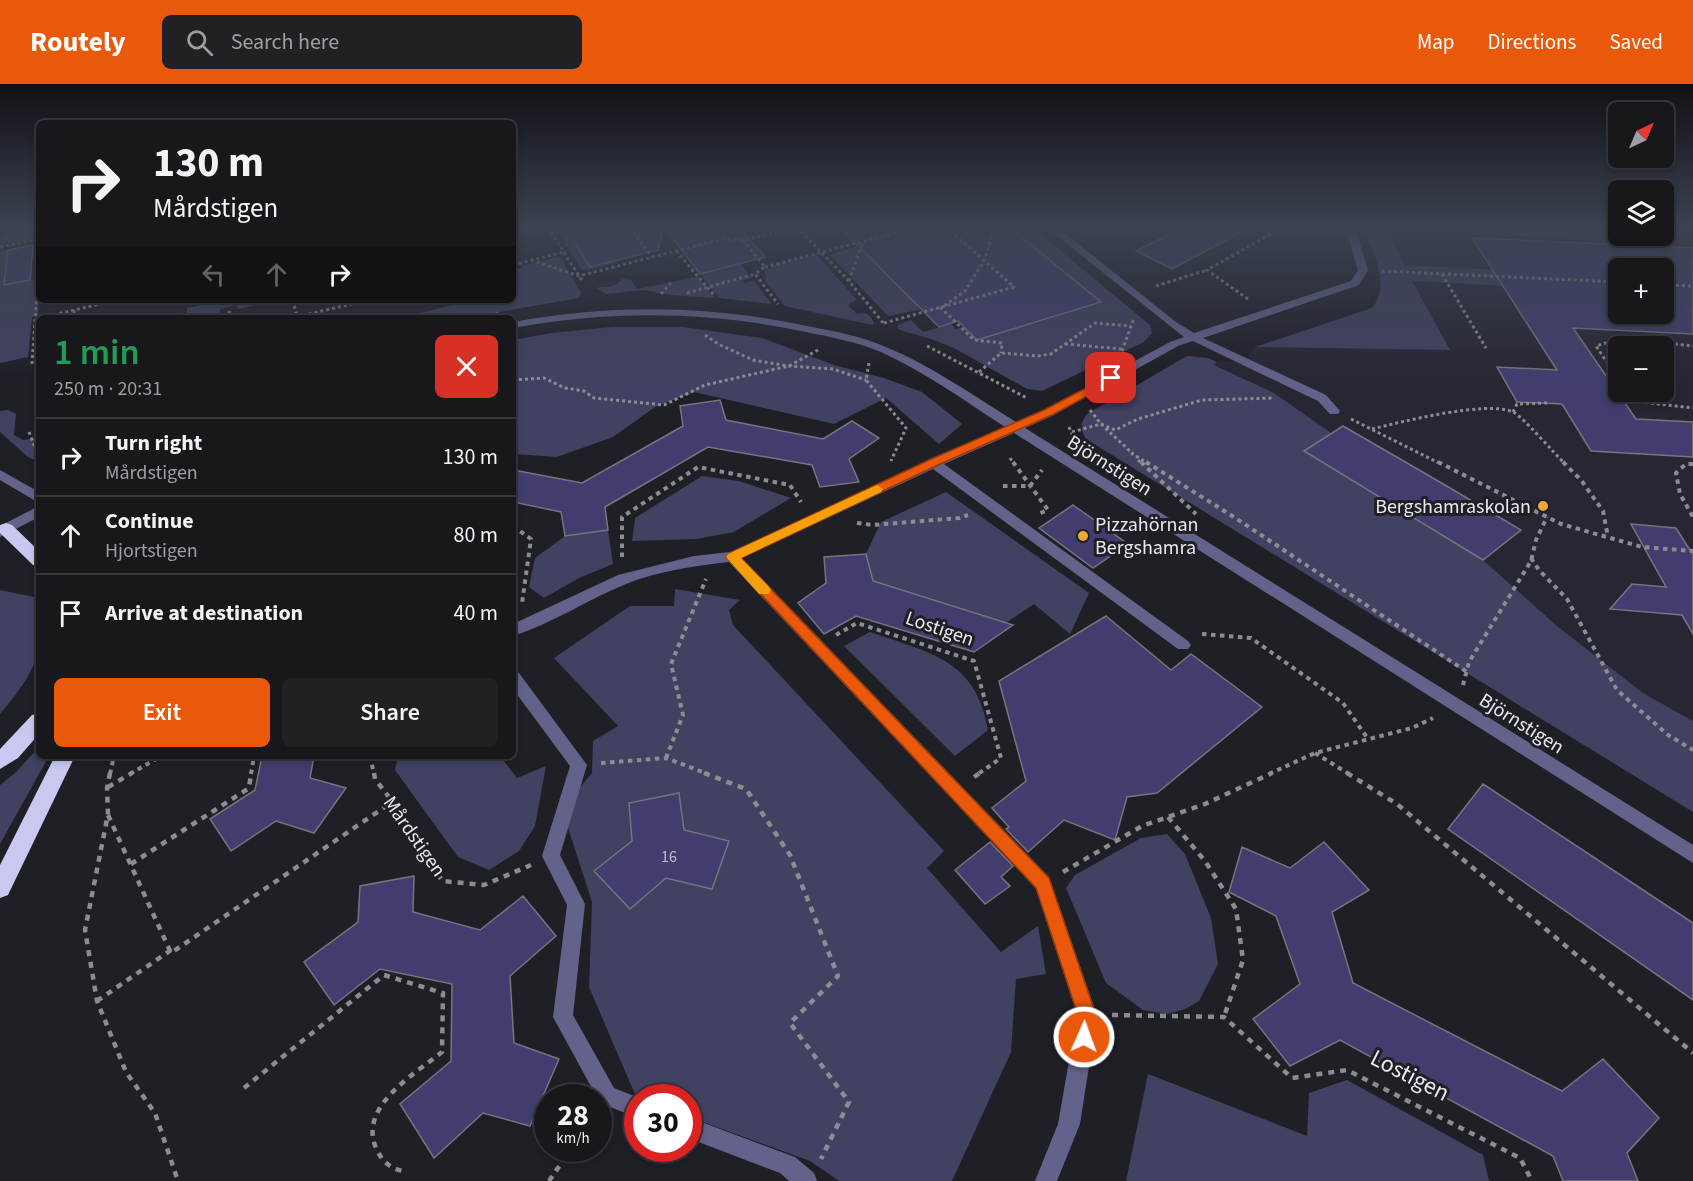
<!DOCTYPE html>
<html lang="en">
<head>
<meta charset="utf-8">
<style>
  :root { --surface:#17171c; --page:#202025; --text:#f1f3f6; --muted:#9e9fa3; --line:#36363b; --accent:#ea580c }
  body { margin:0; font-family:"Source Sans 3",sans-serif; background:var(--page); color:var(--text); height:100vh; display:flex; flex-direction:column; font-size:22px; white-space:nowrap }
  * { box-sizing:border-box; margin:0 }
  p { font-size:20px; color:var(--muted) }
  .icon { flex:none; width:33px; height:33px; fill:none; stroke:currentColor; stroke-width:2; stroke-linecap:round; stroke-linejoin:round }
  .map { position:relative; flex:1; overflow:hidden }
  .side { position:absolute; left:36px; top:231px; width:480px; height:444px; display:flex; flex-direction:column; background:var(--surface); border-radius:9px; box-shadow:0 3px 9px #0003,0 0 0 2px var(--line) }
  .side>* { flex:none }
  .guide { position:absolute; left:36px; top:36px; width:480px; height:183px; border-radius:9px; box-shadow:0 3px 9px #0003,0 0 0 2px var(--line); background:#17171c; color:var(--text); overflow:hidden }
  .needle { width:39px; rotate:44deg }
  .buttons { position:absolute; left:1608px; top:18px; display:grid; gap:12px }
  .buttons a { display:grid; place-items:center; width:66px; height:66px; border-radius:9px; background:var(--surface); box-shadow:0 3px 9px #0003,0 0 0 2px var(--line); font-size:30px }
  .speed { position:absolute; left:534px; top:1000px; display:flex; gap:12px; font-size:30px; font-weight:700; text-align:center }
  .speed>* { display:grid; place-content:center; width:78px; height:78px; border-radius:50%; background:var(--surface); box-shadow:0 3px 9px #0003,0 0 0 2px var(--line); line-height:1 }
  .speed small { font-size:15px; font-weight:400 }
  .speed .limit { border:9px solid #d22; background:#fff; color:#111 }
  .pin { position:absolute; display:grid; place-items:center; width:51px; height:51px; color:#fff; margin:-26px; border-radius:12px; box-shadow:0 3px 9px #0006 }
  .me { position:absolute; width:66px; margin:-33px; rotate:2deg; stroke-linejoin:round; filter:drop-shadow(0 0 4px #0008) }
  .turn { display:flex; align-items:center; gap:21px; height:126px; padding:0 18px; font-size:27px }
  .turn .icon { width:78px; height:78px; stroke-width:2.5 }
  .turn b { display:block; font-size:42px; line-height:51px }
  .lanes { display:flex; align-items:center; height:57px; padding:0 18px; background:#0003; justify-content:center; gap:30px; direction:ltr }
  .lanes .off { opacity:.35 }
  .round { display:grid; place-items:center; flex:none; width:63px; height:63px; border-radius:9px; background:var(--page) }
  .summary { display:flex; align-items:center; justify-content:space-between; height:102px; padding:0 18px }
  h1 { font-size:36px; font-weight:600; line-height:45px; color:#1e9e55 }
  .action { display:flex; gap:12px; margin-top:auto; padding:12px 18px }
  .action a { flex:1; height:69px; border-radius:9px; background:var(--accent); color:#fff; font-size:24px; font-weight:600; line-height:69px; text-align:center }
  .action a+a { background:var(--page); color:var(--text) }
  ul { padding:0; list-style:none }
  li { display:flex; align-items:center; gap:18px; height:78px; padding:0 18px; border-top:2px solid var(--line) }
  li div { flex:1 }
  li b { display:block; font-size:22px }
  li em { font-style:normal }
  header { display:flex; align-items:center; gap:36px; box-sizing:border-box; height:84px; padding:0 30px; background:var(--accent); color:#fff }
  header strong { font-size:28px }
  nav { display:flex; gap:33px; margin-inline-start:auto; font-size:21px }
  .search { width:420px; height:54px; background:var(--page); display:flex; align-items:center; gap:15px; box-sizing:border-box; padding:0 21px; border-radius:9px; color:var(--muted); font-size:22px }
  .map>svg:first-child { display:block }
  .built { fill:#272733; fill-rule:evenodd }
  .green { fill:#414161 }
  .building { fill:#413e6f; stroke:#74757d; stroke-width:1.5; fill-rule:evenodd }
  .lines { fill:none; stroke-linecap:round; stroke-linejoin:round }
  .path-far2 { stroke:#8c8c92; stroke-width:3; stroke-dasharray:3 3; stroke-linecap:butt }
  .path-far1 { stroke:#8c8c92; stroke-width:4; stroke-dasharray:4.5 4.5; stroke-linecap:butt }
  .path { stroke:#8c8c92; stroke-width:4.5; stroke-dasharray:6 6; stroke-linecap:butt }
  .minor { fill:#63628a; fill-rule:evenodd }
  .highway { fill:#c8c8f1; fill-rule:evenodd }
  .route { fill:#ea580c; stroke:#983908; stroke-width:1.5 }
  .slow { fill:#f59e0b }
  .poi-dot { fill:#eda83b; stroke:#1f1f26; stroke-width:2 }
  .labels { text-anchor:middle; stroke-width:6; stroke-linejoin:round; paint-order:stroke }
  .number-label { font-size:16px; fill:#bebece }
  .street-label { font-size:20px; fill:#e8e8ed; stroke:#1f1f26 }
  .poi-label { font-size:20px; fill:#e8e8ed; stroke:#1f1f26; text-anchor:end }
  .near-street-label { font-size:24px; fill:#e8e8ed; stroke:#1f1f26 }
</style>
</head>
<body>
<header>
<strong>Routely</strong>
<div class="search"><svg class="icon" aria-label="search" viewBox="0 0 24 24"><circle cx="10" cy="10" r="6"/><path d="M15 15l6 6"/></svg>Search here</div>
<nav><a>Map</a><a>Directions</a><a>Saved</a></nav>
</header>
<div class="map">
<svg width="1693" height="1097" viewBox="0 0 1693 1097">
  <rect width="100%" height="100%" fill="#1f1f26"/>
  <path class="built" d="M 1388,143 L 1618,143 L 1618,152 L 1664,152 L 1664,143 L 1693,143 L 1693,195 L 1664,194 L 1664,184 L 1618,184 L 1618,192 L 1403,181 Z
    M 1411,197 L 1618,208 L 1618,230 L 1664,230 L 1664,210 L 1693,211 L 1693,637 L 1643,609 L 1557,542 L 1483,476 L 1304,367 L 1330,349 L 1274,309 L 1213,280 L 1217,278 L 1246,276 L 1255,263 L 1449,266 ZM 1618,262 L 1664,262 L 1664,308 L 1618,308 Z"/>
  <path class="green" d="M 13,143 L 39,143 L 39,153 L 0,161 L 0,156 Z
    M 555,143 L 565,143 L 590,183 L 615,177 L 616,179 L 588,186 L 581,185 Z
    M 952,143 L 967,154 L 1014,147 L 1009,143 L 1032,143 L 1150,241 L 1152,249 L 1144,258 L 1042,307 L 1027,305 L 954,264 L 931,255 L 900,246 L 897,243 L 899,240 L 911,236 L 923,248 L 951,240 L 956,245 L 963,243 L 978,256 L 1100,218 L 1034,163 L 1015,169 L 1017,200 Z
    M 1364,143 L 1387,143 L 1404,181 L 1618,192 L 1618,208 L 1412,197 L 1450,266 L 1255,263 L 1372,224 C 1391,201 1373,168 1364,143 Z
    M 1506,143 L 1600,143 L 1613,157 L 1513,152 Z
    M 856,162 L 916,220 L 919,226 L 888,232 L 830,171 Z
    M 8,166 L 5,201 L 39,194 L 38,231 L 32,233 L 28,273 L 0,279 L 0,168 Z
    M 816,170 L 857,216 L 848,221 L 857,230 C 866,228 870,230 874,239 L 872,241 L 785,222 L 766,198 L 765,187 L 775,181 Z
    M 557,173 L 561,174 L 581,209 L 579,214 L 466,234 L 433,231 L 419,232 L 417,230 L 472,216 L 513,216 L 513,186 L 522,184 L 521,182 Z
    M 740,179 L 751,194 L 742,197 L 745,199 L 754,197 L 772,220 L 719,214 L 700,190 Z
    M 698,193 L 715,214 L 670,211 L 644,206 L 606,210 L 597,204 C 607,201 612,206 622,195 L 631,196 L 637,205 Z
    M 224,216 L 276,216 L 238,225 L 237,221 L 220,225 L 220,229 L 187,234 L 187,224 Z
    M 612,243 L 683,243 L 762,254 L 834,281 L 884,294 L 922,308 L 962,340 L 939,360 L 886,314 L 834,340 L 694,308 L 655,323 L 613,353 L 557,373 L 514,370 L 513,256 L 551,249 Z
    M 1187,272 L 1208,274 L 1217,278 L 1214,281 L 1274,309 L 1331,349 L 1305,367 L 1483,476 L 1557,542 L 1643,609 L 1693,637 L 1693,728 L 1086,355 C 1080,346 1080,339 1087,330 Z
    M 8,326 L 16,330 L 14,351 L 23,356 L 39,354 L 39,378 L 28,373 L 0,348 L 0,327 Z
    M 702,392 L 739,397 L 791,414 L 734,448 L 697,455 L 632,457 L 635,434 Z
    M 946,408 L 1089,509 L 1070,550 L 1034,520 L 1006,539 L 873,497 L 866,470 L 881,438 Z
    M 608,446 L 613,480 L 579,494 L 544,514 L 529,503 L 535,474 L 565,452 Z
    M 675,505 L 740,516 L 729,526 L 733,541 L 944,767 L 927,784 L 1001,868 L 1038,842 L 1046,890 L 1016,895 L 1011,968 L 952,1097 L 839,1097 L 810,1077 L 689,1033 L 688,1014 L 637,1015 L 589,903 L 592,818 L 562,725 L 592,689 L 593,657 L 618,642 L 554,574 L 630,522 L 674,522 Z
    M 0,506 L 34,513 C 50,565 33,591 0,630 Z
    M 870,548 C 930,569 976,575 988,646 L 955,672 L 844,562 Z
    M 39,663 L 39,672 L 49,672 L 0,760 L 0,701 L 15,689 Z
    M 398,672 L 500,672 L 517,694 L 546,682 L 535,742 L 519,767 L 489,786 L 458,773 L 395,686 Z
    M 1167,750 L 1185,770 L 1211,834 L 1218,880 L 1199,917 L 1185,925 L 1167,930 L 1143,926 L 1106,899 L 1066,804 L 1075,791 L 1141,754 Z
    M 1148,990 L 1307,1052 L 1309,1009 L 1347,996 L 1483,1071 L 1489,1097 L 1126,1097 Z"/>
  <path class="building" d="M 565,143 L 664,143 L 658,166 L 590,183 Z
    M 664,143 L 739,143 L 765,173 L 700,190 Z
    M 839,143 L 1009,143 L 1101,218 L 977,256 L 958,237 L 939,243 Z
    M 1183,143 L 1251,143 L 1172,185 L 1136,167 Z
    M 1472,154 L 1693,164 L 1693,250 L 1573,244 L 1636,335 L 1693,338 L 1693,373 L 1591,367 L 1562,320 L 1517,318 L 1497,283 L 1557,286 ZM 1618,184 L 1664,184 L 1664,230 L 1618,230 Z
    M 33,161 L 30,196 L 4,201 L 8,166 Z
    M 720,316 L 726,336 L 823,355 L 852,337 L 879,354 L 849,375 L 859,398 L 820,403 L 812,381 L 708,363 L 605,423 L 608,446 L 565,452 L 561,428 L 513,418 L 513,386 L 582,399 L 683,342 L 680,322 Z
    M 1343,342 L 1445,401 L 1521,446 L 1483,476 L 1304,367 Z
    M 1073,421 L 1128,460 L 1093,484 L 1039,444 Z
    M 1631,440 L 1676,444 L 1693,471 L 1693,550 L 1682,531 L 1610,525 L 1632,500 L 1666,503 Z
    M 866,470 L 873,497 L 1013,541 L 974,568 L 856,532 L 824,550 L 798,519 L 826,499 L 824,473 Z
    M 1106,532 L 1171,586 L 1191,570 L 1262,623 L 1157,709 L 1127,713 L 1115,756 L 1064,736 L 1028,768 L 1006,745 L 1009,743 L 992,724 L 1026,697 L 999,597 Z
    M 262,672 L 314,672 L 310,694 L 346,704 L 314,749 L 276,737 L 231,767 L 210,735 L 255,706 Z
    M 1483,700 L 1693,839 L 1693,916 L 1448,745 Z
    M 679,709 L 684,746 L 729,757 L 712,805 L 666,794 L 630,825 L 594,787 L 632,757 L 629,719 Z
    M 990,758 L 1013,782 L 1001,793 L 1010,802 L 985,820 L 955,786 Z
    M 1324,758 L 1369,806 L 1332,828 L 1353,899 L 1562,1007 L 1603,975 L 1659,1034 L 1627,1069 L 1638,1097 L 1563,1097 L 1553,1072 L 1340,956 L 1290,982 L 1253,935 L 1300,900 L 1276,832 L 1229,808 L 1242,763 L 1290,784 Z
    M 414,792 L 413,828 L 480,846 L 523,812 L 556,852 L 510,892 L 514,959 L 559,975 L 530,1042 L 483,1029 L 434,1074 L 400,1020 L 451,977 L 452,900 L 380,885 L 334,921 L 304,878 L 358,838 L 360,802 Z"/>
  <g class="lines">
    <path class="path-far2" d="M 513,143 L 550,147
      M 548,143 L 583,198
      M 630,143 L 652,173
      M 797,143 L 849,197 L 884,240
      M 875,143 L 887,150
      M 1311,143 L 1319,147 L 1330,148
      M 992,152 L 984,177 L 965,207 L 941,224 L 974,256 L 1002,259 L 1001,269
      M 743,156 L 765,183 L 755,190 L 778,220
      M 0,163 L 39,155
      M 676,167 L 714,211
      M 531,176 L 579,192 L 722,155 L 743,156 L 798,143
      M 513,181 L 564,168
      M 765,183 L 918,143
      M 1382,187 L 1618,198
      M 1442,190 L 1486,264
      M 849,197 L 863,158
      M 1664,201 L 1693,202
      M 1156,202 L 1207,186
      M 687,209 L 755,190
      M 661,210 L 670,200 L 668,197
      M 1248,215 L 1207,186 L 1283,143
      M 293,216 L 297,233
      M 74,226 L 74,234
      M 229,227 L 230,233
      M 181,229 L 182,234
      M 297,233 L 368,216
      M 149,234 L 165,230
      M 478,234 L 501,229
      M 36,235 L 117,216
      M 884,239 L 1014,203 L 946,143
      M 705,251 L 720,261 L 753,276 L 789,282 L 833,285 L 866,296
      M 1065,260 L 1122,265
      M 927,262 L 1027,314
      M 1122,267 L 1134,234
      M 869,279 L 866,296 L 906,344 L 891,377
      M 32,280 L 39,179
      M 979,288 L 1001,269 L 1038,272 L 1051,270 L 1095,239 L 1131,242
      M 1618,295 L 1596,262 L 1622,254 L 1693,262
      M 513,296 L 544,294 L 565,304 L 584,307 L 594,314 L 664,321 L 705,301 L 789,282 L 818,266
      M 1631,308 L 1641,318 L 1693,324
      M 1090,326 L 1101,340 L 1133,370
      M 1513,328 L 1517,320 L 1547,319
      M 1351,335 L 1441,380
      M 1069,343 L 1075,357
      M 1372,345 C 1401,338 1487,316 1513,328 C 1522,332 1555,370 1565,380
      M 29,348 L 39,374
      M 1072,348 L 1101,340 L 1115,346 L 1138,335 L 1202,316 L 1274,314
      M 1131,369 L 1149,380
      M 1010,374 L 1014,380
      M 1138,376 L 1142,380"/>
    <path class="path-far1" d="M 1013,378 L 1048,426 L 1038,430
      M 1141,378 L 1196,430
      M 1146,378 L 1234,433 L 1467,588
      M 1438,378 L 1561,440 L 1642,463 L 1693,467
      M 1563,378 L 1581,396 L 1603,427 L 1608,453
      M 1693,380 L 1686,380 L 1676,389 L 1680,410 L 1693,433
      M 1003,402 L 1030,402 L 1042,386
      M 857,439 L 873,441 L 959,434 L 968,431
      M 513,442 L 531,455 L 522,519
      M 622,473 L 622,433 L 698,383 L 790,401 L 801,418
      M 1531,474 L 1539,486 L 1567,515 L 1617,606 L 1668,651 L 1693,666
      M 1202,550 L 1251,554 L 1343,619 L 1368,655
      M 836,551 L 857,539 L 974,577 L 1001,674 L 978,690
      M 1463,601 L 1469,578 L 1531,477 L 1536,456 L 1547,433
      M 1315,669 L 1349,690
      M 370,672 L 374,690
      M 666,674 L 683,631 L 671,580 L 706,495
      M 601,679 L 666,674 L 708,690
      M 110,690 L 114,672
      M 130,690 L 161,672
      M 251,690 L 254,672
      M 1269,690 L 1315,669 L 1412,644 L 1433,634"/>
    <path class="path" d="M 110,689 L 107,704 L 108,730 L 85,846 L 97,917 L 126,988 L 155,1029 L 178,1097
      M 374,689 L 375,695 L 408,738 L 442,797 L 484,801 L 531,781
      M 704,689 L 746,705 L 790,771 L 838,892 L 790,939 L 849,1018 L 821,1075
      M 1347,689 L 1397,720 L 1693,969
      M 974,693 L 980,689
      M 108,703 L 132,689
      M 108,731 L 171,869 L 392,718
      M 1168,733 L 1205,777 L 1236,825 L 1243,876 L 1224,933
      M 131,780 L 249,704 L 251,689
      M 1063,788 L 1142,742 L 1205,720 L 1272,689
      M 97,917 L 171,866
      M 1112,931 L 1224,933 L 1292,994 L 1347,986 L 1520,1074 L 1532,1097
      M 244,1004 L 384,891 L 443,909 L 442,968 C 415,990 358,1022 376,1064 C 382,1077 389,1084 403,1087
      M 549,1097 L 571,1065"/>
    <path class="minor" d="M 1046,143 L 1057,143 L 1176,238 L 1194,249 L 1351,197 L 1358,186 L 1345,143 L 1355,143 L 1368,186 L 1359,201 L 1203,254 L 1326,311 L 1340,327 L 1338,330 L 1330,330 L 1318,317 L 1193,257 L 1178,262 L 1052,332 L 1025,344 L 1693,761 L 1693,779 L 1014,349 L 944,380 L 1188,557 L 1191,561 L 1188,565 L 1178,565 L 933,385 L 742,474 L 1049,793 L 1097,931 L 1080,1040 L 1057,1097 L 1035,1097 L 1058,1040 L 1077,931 L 1036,804 L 729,478 C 695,482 657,487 626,500 C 587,516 553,539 513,552 L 513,540 L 618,491 L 694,472 L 730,468 L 1005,343 C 965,317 925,288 881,268 C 857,258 831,253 806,248 C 708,227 611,226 513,244 L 513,238 C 612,220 709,221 807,242 C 833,247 861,252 886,263 C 932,282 974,312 1016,338 L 1044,326 L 1170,258 L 1184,253 Z
      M 0,386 L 39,408 L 39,419 L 0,396 Z
      M 39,422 L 39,433 L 0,453 L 0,442 Z
      M 513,587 L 519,589 L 587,681 L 560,771 L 585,820 L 573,931 L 614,1004 L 639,1014 L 638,1014 L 638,1034 L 600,1019 L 553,933 L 567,821 L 542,772 L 570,682 L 513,605 Z
      M 688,1033 L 795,1073 L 814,1089 L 817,1097 L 789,1097 L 780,1089 L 688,1054 Z"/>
    <path class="highway" d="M 6,439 L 12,441 L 39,467 L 39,483 L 33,481 L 0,449 L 0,441 Z
      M 39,629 L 39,650 L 18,674 L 0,685 L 0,665 L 32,631 Z
      M 55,672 L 75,672 L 8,811 L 0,814 L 0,781 Z"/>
  </g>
  <linearGradient id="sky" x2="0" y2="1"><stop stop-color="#111115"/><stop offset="0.48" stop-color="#3c4252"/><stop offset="1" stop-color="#3c4252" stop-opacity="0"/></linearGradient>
  <rect width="1693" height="296" fill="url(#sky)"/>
  <path class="route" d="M 1111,291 L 1116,294 L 1115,297 L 1052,331 L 938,381 L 741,474 L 1049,794 L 1096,931 L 1090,959 L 1084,962 L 1077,959 L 1074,953 L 1078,931 L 1036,804 L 726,473 L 728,470 L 929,376 L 1044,326 Z"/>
  <path class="slow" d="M 877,401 L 883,405 L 881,408 L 741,474 L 769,503 L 771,506 L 769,510 L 759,510 L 726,473 L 728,470 Z"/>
  <g class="poi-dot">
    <circle cx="1543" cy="422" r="6"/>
    <circle cx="1083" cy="452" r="6"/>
  </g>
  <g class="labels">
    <g class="number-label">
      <text x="669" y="778">16</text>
    </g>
    <g class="street-label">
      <text transform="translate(1110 381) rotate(32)" y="7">Björnstigen</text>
      <text transform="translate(940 544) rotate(19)" y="7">Lostigen</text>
      <text transform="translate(1522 639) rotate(32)" y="7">Björnstigen</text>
      <text transform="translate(415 752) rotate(55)" y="7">Mårdstigen</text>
    </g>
    <g class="poi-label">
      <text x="1531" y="429">Bergshamraskolan</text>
      <text x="1095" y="447" text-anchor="start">Pizzahörnan<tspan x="1095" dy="23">Bergshamra</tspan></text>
    </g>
    <g class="near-street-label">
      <text transform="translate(1410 991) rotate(27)" y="8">Lostigen</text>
    </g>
  </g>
</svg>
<div class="buttons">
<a><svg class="needle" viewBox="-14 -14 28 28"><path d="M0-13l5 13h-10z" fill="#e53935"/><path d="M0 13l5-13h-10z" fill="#9e9fa3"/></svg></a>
<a><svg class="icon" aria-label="layers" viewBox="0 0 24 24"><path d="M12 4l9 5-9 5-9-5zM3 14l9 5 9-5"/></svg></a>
<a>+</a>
<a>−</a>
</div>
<div class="speed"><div>28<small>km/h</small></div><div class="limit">30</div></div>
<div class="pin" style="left:1111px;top:294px;background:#d93025"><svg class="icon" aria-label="arrive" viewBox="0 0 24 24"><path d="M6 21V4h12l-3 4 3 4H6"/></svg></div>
<svg class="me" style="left:1084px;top:953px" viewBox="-20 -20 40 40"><circle r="17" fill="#ea580c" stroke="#fff" stroke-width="3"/><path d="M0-11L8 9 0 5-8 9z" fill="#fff"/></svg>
<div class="guide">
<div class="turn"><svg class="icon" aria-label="right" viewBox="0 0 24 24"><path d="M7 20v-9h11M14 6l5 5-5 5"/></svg><div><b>130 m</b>Mårdstigen</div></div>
<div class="lanes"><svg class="icon off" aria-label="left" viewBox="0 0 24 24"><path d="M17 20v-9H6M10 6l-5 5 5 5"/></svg><svg class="icon off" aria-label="ahead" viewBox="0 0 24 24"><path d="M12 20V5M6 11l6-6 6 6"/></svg><svg class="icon" aria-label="right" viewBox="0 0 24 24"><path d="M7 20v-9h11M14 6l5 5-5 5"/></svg></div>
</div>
<section class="side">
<div class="summary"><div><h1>1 min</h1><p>250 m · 20:31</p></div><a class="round" style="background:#d93025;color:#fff"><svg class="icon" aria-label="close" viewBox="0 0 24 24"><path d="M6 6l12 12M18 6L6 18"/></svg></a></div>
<ul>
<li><svg class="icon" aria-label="right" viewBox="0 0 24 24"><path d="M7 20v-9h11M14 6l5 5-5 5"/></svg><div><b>Turn right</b><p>Mårdstigen</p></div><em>130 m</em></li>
<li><svg class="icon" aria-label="ahead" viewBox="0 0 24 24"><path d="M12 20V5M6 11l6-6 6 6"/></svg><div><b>Continue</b><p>Hjortstigen</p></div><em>80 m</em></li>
<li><svg class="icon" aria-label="arrive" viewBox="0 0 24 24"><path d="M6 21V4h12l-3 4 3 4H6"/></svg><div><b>Arrive at destination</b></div><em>40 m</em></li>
</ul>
<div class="action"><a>Exit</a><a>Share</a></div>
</section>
</div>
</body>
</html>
